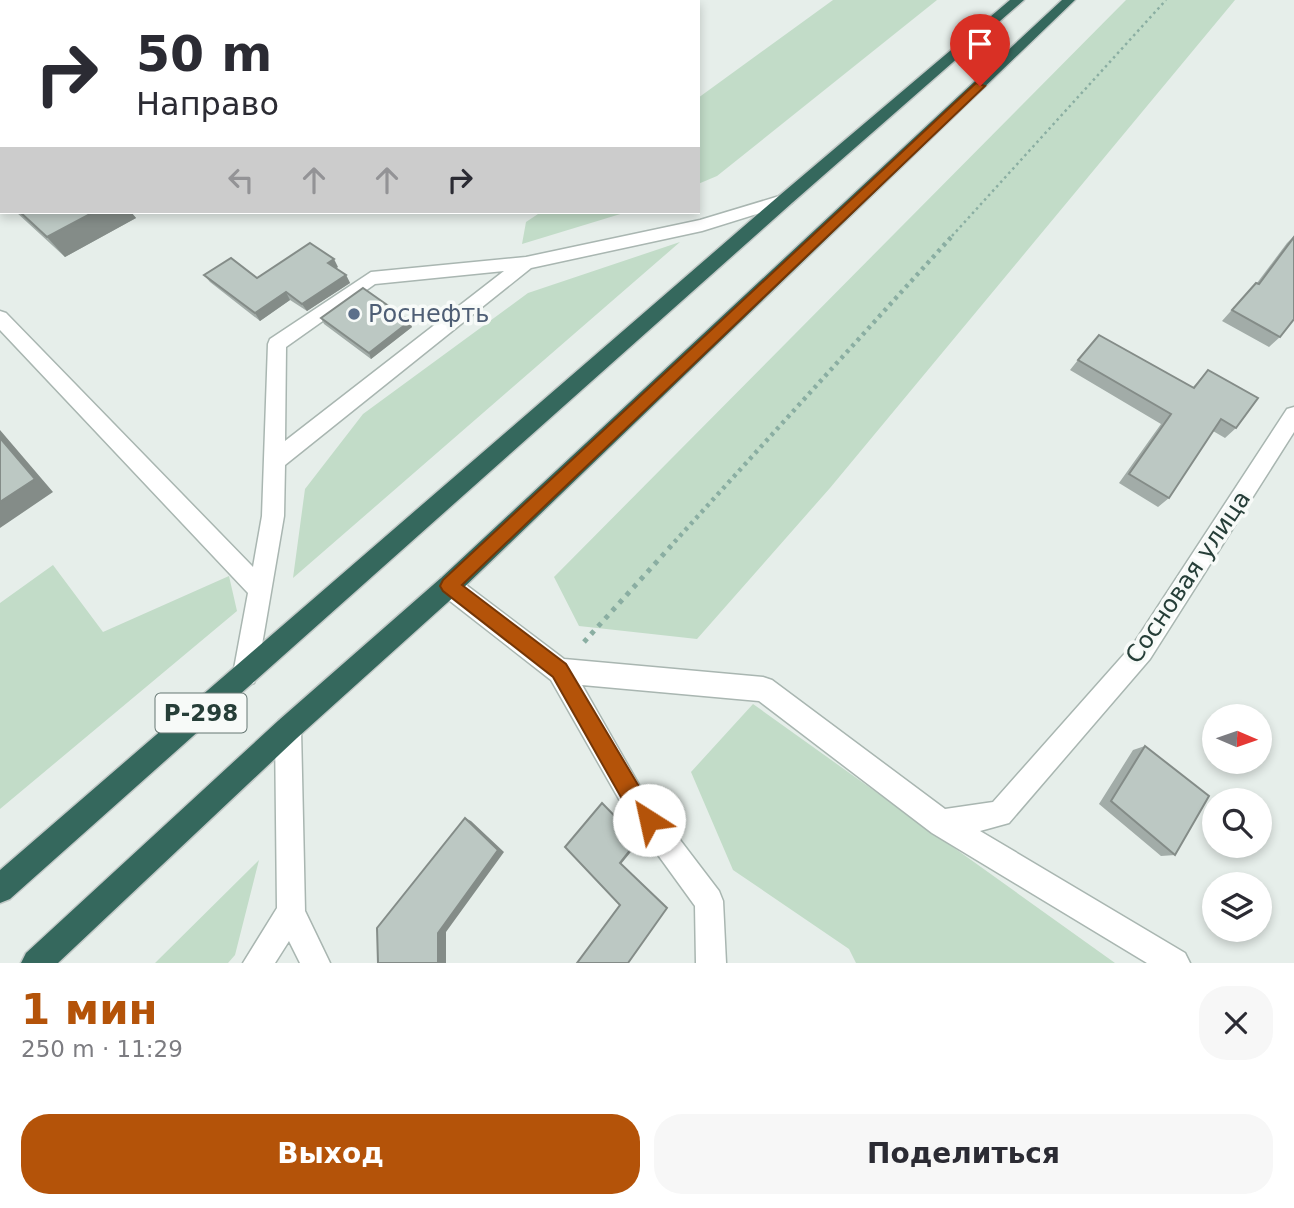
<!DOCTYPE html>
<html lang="ru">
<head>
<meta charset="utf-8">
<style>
  :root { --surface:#fff; --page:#f7f7f7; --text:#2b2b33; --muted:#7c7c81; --accent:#b45309 }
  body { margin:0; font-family:"DejaVu Sans",sans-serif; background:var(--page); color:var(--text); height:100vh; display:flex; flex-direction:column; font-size:26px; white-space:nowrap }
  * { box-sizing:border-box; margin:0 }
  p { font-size:23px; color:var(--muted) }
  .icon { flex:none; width:38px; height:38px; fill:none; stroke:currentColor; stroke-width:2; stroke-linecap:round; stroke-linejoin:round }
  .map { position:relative; height:963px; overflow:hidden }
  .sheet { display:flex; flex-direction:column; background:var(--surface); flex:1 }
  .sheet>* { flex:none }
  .guide { position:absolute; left:0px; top:0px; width:700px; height:214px; box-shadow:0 4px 10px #0003; background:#fff; color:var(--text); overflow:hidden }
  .needle { width:46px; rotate:92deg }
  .fabs { position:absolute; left:1202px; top:704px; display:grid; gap:14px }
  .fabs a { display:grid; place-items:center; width:70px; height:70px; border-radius:50%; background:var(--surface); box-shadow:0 4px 10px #0003; font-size:35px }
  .pin { position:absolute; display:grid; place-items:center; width:60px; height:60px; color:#fff; margin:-72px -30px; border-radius:50% 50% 50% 0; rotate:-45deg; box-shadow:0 0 7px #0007 }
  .pin .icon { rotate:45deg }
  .me { position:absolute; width:77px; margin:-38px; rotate:325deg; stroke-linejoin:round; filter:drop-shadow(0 0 5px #0008) }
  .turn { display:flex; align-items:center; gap:24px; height:147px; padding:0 21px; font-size:32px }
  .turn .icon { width:91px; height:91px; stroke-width:2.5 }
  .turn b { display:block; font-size:49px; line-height:60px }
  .lanes { display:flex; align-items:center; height:66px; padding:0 21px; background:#0003; justify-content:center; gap:35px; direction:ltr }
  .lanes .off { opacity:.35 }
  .round { display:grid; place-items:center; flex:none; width:74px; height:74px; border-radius:28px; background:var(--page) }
  .overview { display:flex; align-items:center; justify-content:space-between; height:119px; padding:0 21px }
  h1 { font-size:42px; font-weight:600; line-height:52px; color:var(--accent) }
  .primary-button { display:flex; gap:14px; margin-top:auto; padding:14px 21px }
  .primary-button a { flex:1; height:80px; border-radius:28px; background:var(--accent); color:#fff; font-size:28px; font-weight:600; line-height:80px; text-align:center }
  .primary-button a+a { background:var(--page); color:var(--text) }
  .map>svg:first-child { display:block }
  .green { fill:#c2dcc8 }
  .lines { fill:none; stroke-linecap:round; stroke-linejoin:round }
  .minor-casing { stroke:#a9b6b1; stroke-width:3 }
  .highway-casing { stroke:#c2c9c7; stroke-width:3 }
  .path-far2 { stroke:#8aaea2; stroke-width:2.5; stroke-dasharray:2.5 3.5; stroke-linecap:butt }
  .path-far1 { stroke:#8aaea2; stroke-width:4.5; stroke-dasharray:3.5 4.5; stroke-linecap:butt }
  .path { stroke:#8aaea2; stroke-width:5; stroke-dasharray:4.5 6; stroke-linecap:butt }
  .minor { fill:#fff; fill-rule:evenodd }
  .highway { fill:#35685d; fill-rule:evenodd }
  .wall { fill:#a2aca8 }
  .shaded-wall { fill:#848c88 }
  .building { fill:#bcc8c3; stroke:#848c88; stroke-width:2 }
  .route { fill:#b45309; stroke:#753606; stroke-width:2 }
  .service-dot { fill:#5c6f8a; stroke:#f7faf8; stroke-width:2.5 }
  .labels { text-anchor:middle; stroke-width:7; stroke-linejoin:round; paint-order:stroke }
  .shield { fill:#f7faf8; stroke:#657672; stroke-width:2 }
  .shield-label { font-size:23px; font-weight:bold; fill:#263e38 }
  .service-label { font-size:24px; fill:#4e5e75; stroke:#f7faf8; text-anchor:start }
  .street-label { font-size:24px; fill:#263e38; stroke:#f7faf8 }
</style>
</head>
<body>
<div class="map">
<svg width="1294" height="963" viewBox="0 0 1294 963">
  <rect width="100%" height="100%" fill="#e6eeea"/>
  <path class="green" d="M 833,0 L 937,0 L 717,176 L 698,184 L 698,98 Z
    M 1126,0 L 1235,0 L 830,488 L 697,639 L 579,626 L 554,577 Z
    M 541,212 L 627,212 L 522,244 L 526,222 Z
    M 680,242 L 293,578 L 305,489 L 363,414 L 528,293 Z
    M 53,565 L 103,632 L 229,576 L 237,611 L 0,809 L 0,603 Z
    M 753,704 L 1115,963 L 856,963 L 849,949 L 733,870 L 691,772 Z
    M 259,860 L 235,955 L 228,963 L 155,963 Z"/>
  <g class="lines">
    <defs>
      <path id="minor" d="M 786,194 L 792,195 L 794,199 L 792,203 L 702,231 L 531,268 L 285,465 L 284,516 L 257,674 L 254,683 L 245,686 L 236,683 L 233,674 L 248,593 L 0,330 L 0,311 L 6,313 L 253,567 L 262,516 L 268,344 L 270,339 L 371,272 L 526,257 L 700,220 ZM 504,271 L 285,441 L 286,347 L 375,284 Z
        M 1294,407 L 1294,432 L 1150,659 L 1009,823 L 980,831 L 1185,953 L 1190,963 L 1147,963 L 932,833 L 759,701 L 582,685 L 642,790 L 719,891 L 723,901 L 726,963 L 696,963 L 695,906 L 624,808 L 551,680 L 441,594 L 438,586 L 441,578 L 449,575 L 457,578 L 564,659 L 763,677 L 772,680 L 945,809 L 993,802 L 1134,643 L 1287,409 Z
        M 288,716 L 297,720 L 301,729 L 305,911 L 330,963 L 300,963 L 289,941 L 275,963 L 243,963 L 277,908 L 275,729 L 279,720 Z"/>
      <path id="highway" d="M 1010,0 L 1024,0 L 792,203 L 10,899 L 0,903 L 0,870 L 780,195 Z
        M 1062,0 L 1075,0 L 457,594 L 297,738 L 58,963 L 21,963 L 26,953 L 279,720 L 441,578 Z"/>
    </defs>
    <use href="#minor" class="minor-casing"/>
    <use href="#highway" class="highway-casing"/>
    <path class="path-far2" d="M 952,236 L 1166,0"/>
    <path class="path-far1" d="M 669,548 L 954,234"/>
    <path class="path" d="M 584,642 L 671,546"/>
    <use href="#minor" class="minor"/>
    <use href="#highway" class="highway"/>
  </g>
  <path class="wall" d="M 16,212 L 131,212 L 136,218 L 65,257 Z
    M 1294,236 L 1294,319 L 1280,337 L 1269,347 L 1222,321 L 1246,294 L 1257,283 L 1287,243 Z
    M 338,267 L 336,268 L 346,275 L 350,283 L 307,311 L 290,300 L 260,321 L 210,282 L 204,275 L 257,278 Z
    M 321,318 L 412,327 L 371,359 L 324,324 Z
    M 1078,360 L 1193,387 L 1208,370 L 1236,428 L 1225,438 L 1213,431 L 1169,498 L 1158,507 L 1119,483 L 1161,424 L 1070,370 Z
    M 1145,746 L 1175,855 L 1161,856 L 1099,804 L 1133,750 Z"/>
  <path class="shaded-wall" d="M 94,212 L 131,212 L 136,218 L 65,257 L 47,237 Z
    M 334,259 L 338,267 L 332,271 L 328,263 Z
    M 346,275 L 350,283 L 307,311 L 302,304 Z
    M 286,292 L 290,300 L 260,321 L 255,313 Z
    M 410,321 L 412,327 L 371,359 L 369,353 Z
    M 0,430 L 53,492 L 0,528 Z
    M 465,818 L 471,821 L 504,852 L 446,932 L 446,963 L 438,963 L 438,933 Z
    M 638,840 L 639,842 L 621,864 L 620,863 Z"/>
  <path class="building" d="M 2,114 L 2,195 L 0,193 L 0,115 Z
    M 20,212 L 94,212 L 47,237 Z
    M 1294,237 L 1294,319 L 1280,337 L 1232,310 L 1256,283 L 1259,284 Z
    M 310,243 L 334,259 L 328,263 L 346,275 L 302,304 L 286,292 L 255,313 L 204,275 L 231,258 L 257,278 Z
    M 363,288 L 410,321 L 369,353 L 321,318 Z
    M 1099,335 L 1194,388 L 1208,370 L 1258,398 L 1236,428 L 1221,419 L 1169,498 L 1129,474 L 1171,414 L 1078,360 Z
    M 0,438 L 35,479 L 0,502 Z
    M 1145,746 L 1209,796 L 1175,855 L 1111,801 Z
    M 602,803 L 638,840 L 620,863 L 667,908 L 628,963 L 577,963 L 620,905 L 565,847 Z
    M 465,818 L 498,850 L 438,933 L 438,963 L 378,963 L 377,928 Z"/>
  <path class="route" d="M 976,83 L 985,86 L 462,585 L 566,664 L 659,820 L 656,827 L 649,830 L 641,827 L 626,806 L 553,677 L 443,591 L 440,586 L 443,580 Z"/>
  <circle class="service-dot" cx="354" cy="314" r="7"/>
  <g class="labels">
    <rect class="shield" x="155.5" y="693.5" width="91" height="39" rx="5"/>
    <g class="shield-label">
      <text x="201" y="721">Р-298</text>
    </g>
    <g class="service-label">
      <text x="368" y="322">Роснефть</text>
    </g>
    <g class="street-label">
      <text transform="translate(1188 577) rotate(-56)" y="8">Сосновая улица</text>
    </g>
  </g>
</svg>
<div class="fabs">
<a><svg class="needle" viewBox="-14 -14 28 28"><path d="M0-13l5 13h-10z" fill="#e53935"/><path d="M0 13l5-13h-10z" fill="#7c7c81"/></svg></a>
<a><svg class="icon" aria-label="search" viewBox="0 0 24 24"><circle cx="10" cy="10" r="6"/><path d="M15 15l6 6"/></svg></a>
<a><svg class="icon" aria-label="layers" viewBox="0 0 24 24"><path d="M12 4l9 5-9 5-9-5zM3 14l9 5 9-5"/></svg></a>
</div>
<div class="pin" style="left:980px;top:86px;background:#d93025"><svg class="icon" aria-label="arrive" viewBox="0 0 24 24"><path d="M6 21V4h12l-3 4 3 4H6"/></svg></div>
<svg class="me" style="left:649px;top:820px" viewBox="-20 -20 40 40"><circle r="19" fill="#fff"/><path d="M0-13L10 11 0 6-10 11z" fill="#b45309"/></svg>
<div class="guide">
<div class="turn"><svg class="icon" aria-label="right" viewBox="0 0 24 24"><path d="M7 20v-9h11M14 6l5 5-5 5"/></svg><div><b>50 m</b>Направо</div></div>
<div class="lanes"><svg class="icon off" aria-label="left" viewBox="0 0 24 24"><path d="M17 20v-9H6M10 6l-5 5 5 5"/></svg><svg class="icon off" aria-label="ahead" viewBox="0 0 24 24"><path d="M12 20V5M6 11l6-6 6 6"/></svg><svg class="icon off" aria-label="ahead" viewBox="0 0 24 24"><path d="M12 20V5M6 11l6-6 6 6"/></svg><svg class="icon" aria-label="right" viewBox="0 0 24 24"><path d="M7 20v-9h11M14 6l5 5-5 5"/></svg></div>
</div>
</div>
<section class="sheet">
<div class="overview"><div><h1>1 мин</h1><p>250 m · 11:29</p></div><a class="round"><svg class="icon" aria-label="close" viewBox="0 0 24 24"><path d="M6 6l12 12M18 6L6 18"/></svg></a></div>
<div class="primary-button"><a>Выход</a><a>Поделиться</a></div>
</section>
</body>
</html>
